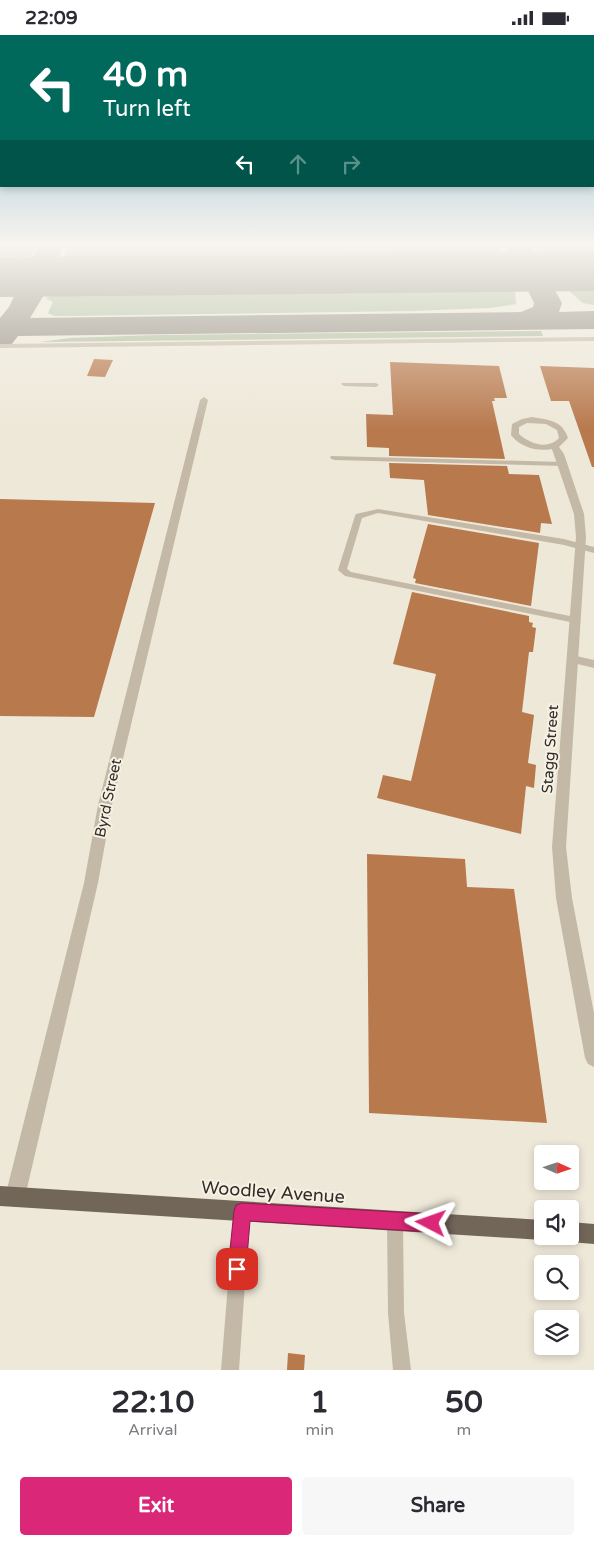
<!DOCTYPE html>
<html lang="en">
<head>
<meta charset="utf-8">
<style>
  :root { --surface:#fff; --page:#f7f7f7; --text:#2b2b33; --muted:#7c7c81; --accent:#db2777 }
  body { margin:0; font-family:"Varela Round",sans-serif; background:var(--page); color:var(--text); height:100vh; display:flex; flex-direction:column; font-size:19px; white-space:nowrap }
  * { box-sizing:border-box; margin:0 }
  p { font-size:16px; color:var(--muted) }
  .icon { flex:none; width:28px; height:28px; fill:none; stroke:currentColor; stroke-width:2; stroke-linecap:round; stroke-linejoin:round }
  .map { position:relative; height:1335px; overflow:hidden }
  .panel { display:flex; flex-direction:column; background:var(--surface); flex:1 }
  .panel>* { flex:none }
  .hud { position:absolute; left:0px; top:0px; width:595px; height:152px; box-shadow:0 2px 8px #0003; background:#00695c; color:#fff; overflow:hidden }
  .needle { width:32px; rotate:93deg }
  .buttons { position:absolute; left:534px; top:1110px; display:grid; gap:10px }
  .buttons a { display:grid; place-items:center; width:45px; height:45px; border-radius:5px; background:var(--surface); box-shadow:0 2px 8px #0003; font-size:25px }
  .pin { position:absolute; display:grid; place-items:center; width:42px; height:42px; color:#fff; margin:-21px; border-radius:10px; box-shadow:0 2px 8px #0006 }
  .me { position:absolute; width:55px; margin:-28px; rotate:274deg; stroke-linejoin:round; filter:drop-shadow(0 0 4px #0008) }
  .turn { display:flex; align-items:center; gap:18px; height:105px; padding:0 20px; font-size:22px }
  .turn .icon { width:65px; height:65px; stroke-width:2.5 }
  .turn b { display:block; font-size:35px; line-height:42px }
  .lanes { display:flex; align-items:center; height:48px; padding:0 20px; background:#0003; justify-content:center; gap:25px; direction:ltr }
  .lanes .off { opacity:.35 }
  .eta { display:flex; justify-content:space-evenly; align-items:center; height:85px; text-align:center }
  .eta b { font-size:30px; font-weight:700; line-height:35px }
  .button { display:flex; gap:10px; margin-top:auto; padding:10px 20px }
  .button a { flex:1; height:58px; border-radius:5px; background:var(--accent); color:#fff; font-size:20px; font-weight:700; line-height:58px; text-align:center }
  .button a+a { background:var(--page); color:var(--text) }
  .status { display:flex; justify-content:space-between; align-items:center; height:35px; padding:0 25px; background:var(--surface); direction:ltr }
  .status svg { height:14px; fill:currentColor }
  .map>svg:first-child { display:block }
  .green { fill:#abbb9b }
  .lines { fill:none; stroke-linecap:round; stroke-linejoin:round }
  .taxiway { fill:#908a80; fill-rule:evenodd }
  .runway { fill:#908a80; fill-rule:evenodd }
  .building { fill:#b8794d }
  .service { fill:#c4b9a7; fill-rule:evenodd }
  .minor { fill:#c4b9a7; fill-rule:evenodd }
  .primary { fill:#726659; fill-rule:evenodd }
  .route { fill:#db2777; stroke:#8e194d }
  .labels { text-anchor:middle; stroke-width:4; stroke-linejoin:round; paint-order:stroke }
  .street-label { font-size:15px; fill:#322c26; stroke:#f6f1e5 }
  .near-street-label { font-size:18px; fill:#322c26; stroke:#f6f1e5 }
</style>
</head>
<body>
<div class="status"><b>22:09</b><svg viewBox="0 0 49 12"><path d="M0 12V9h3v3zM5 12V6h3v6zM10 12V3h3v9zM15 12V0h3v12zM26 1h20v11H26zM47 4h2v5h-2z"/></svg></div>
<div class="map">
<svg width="594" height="1335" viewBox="0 0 594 1335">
  <rect width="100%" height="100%" fill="#eee8d9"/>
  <path class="green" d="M 0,208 L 35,208 L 36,212 L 25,233 L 0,233 Z
    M 71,208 L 498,208 L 504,222 L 499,225 L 486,228 L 60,232 L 66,216 Z
    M 535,208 L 594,208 L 594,226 C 581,226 551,230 541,219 C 539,216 537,212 535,208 Z
    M 583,245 L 594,245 L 594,270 L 583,268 L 569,256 L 572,250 Z
    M 489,246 L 492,253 L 496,252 L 494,248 L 505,250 L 515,255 L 516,269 L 490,273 L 410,276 L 64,281 L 54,281 L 48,278 L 53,267 L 45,263 L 52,261 L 45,260 L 47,256 L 60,253 L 62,251 Z
    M 541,296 L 543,301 L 40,307 L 70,303 L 158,300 Z"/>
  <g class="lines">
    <path class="taxiway" d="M 40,208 L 65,208 L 53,235 L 83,233 L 92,235 L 96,241 L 92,247 L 56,251 L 47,255 L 30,283 L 521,277 L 533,272 L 534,268 L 504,208 L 529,208 L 562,268 L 559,277 L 594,276 L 594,294 L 18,301 L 11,310 L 0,313 L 0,283 L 9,272 L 18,253 L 7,250 L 3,244 L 7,238 L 16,236 L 26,238 Z"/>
    <path class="runway" d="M 594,216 L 594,256 L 0,262 L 0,222 Z"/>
  </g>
  <path class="building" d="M 94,324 L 113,325 L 105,342 L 87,341 Z
    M 390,327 L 499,331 L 507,363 L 494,363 L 495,366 L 492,366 L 505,424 L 389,421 L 389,413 L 367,412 L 366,379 L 393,380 Z
    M 540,331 L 594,333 L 594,432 L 592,432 L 569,366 L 551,366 Z
    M 389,428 L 507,431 L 509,439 L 539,440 L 552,489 L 541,488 L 540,498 L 428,480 L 424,445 L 390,443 Z
    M 0,464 L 155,468 L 94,682 L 0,681 Z
    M 428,489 L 539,508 L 531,571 L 415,548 L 416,544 L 413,543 Z
    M 412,557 L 529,581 L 529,587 L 533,588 L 532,592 L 536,593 L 533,617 L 529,617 L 522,677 L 534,680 L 528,728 L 536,730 L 534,753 L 526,751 L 521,799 L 377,763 L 383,740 L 411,746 L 436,639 L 393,629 Z
    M 367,819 L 465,824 L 467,852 L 514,854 L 547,1088 L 369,1078 Z
    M 288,1318 L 305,1320 L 304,1335 L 287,1335 Z"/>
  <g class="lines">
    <path class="service" d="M 594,302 L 594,306 L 0,313 L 0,309 Z
      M 342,348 L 376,348 L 379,350 L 376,352 L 344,351 L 341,349 Z
      M 331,421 L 563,427 L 567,429 L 563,431 L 334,425 L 330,423 Z
      M 378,474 L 564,504 L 594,512 L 594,518 L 564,510 L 378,478 L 362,483 L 347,534 L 351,537 L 575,582 L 580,585 L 575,588 L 345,541 L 338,535 L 355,481 L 356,479 Z
      M 572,620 L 594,625 L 594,633 L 569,627 L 567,624 Z
      M 242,1168 L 248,1170 L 250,1176 L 239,1335 L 221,1335 L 234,1176 L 236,1170 Z
      M 395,1178 L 401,1180 L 403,1186 L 404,1278 L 411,1335 L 393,1335 L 388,1278 L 387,1186 L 389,1180 Z"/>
    <path class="minor" d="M 204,362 L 208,365 L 112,770 L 98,848 L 25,1162 L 22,1169 L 15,1172 L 8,1169 L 5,1162 L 84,848 L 98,770 L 200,365 Z
      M 532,382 C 549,385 562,385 568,403 L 559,412 L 564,419 L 584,479 L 586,502 L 566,812 L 572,863 L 594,978 L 594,1032 L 588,1029 L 585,1023 L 556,863 L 552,812 L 576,502 L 574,479 L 552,414 C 537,417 520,412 511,400 L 512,389 L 522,384 ZM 527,388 L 546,389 L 557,395 L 559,403 C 548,415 530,409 519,399 L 519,392 Z"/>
    <path class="primary" d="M 0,1151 L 542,1185 L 542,1201 L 549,1201 L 542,1205 L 0,1171 Z
      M 570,1187 L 594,1189 L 594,1209 L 570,1207 L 563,1204 L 562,1201 L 570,1201 Z"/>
  </g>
  <linearGradient id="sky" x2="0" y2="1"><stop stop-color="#7dabce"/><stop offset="0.53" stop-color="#f7f5ee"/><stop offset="1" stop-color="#f7f5ee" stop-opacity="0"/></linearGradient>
  <rect width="594" height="395" fill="url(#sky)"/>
  <path class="route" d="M 242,1168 L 431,1179 L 437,1182 L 440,1188 L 437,1195 L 431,1197 L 250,1186 L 246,1234 L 244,1240 L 237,1243 L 230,1240 L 228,1234 L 234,1176 L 236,1170 Z"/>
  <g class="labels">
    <g class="street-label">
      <text transform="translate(550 714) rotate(-86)" y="5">Stagg Street</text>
      <text transform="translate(108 763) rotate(-78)" y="5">Byrd Street</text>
    </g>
    <g class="near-street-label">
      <text transform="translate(273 1157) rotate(4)" y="6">Woodley Avenue</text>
    </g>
  </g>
</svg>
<div class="buttons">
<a><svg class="needle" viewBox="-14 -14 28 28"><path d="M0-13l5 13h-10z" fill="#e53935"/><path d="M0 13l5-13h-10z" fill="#7c7c81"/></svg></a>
<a><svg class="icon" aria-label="sound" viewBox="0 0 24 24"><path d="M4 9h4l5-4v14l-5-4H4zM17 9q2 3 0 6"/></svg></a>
<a><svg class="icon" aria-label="search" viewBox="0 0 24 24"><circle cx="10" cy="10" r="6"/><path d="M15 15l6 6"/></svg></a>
<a><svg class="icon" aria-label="layers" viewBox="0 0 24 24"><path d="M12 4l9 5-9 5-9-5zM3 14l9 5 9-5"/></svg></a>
</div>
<div class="pin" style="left:237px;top:1234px;background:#d93025"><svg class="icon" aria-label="arrive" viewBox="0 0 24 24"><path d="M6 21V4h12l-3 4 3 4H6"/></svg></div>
<svg class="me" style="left:431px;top:1188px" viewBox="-20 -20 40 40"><path d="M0-17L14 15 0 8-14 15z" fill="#db2777" stroke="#fff" stroke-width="4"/></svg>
<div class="hud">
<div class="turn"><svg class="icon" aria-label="left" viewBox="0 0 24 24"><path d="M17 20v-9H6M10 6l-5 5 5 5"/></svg><div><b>40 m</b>Turn left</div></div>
<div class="lanes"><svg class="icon" aria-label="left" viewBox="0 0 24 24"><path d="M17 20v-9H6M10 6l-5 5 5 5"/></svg><svg class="icon off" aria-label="ahead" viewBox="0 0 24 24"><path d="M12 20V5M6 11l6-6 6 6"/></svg><svg class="icon off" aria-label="right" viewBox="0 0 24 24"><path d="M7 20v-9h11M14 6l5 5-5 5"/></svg></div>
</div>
</div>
<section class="panel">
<div class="eta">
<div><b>22:10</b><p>Arrival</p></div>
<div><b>1</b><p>min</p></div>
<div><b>50</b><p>m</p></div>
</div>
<div class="button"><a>Exit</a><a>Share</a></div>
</section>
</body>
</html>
